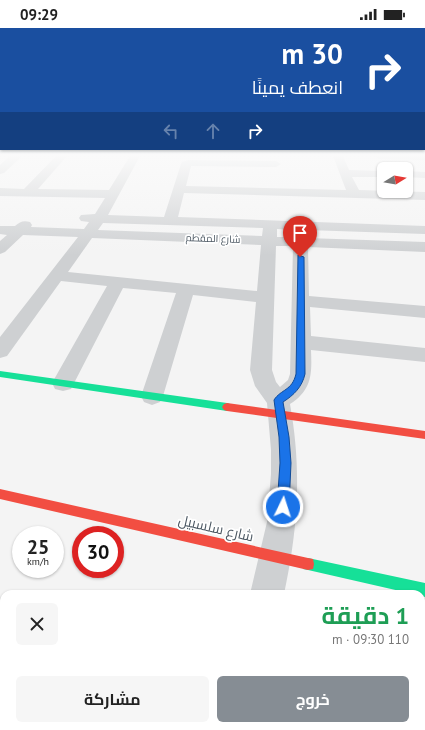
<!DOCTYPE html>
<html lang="ar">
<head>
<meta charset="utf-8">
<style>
  :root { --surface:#fff; --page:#f6f6f6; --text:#222; --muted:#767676; --accent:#868d94 }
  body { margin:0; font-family:"PT Sans",Cairo,sans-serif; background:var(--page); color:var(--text); direction:rtl; height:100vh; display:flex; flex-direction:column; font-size:15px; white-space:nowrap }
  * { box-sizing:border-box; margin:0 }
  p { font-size:13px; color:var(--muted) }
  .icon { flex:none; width:22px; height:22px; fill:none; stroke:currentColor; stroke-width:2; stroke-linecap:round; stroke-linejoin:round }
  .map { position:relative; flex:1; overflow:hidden; direction:ltr }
  .side { position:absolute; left:0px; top:562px; width:425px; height:140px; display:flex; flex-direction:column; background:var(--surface); border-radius:12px 12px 0 0; box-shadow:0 1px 3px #0004; direction:rtl }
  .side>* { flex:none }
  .hud { position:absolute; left:0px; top:0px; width:425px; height:122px; box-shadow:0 1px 3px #0004; direction:rtl; background:#1a4fa0; color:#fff; overflow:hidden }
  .needle { width:26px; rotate:79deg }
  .fabs { position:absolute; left:377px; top:134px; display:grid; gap:8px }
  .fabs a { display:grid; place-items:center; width:36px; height:36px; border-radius:6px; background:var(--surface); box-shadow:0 1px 3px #0004; font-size:20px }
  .speed { position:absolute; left:12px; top:498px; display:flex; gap:8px; font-size:20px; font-weight:700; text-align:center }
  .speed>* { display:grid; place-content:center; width:52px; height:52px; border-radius:50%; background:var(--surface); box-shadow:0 1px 3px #0004; line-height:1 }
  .speed small { font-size:10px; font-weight:400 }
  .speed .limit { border:6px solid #d22; background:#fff; color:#111 }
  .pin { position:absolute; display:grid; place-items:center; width:34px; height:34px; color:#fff; margin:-41px -17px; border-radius:50% 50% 50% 0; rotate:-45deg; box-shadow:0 0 4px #0007 }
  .pin .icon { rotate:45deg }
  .me { position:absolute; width:44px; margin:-22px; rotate:4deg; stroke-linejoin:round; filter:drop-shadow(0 0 3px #0008) }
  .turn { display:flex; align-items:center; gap:14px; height:84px; padding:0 16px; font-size:18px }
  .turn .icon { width:52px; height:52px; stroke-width:2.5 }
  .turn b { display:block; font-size:28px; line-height:34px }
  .lanes { display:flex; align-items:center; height:38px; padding:0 16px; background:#0003; justify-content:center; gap:20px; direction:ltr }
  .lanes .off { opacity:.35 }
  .round { display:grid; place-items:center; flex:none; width:42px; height:42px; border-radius:6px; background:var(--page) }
  .overview { display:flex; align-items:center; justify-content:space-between; height:68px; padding:0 16px }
  h1 { font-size:24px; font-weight:700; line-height:30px; color:#1e9e55 }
  .cta { display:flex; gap:8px; margin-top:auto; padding:8px 16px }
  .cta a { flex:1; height:46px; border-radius:6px; background:var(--accent); color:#fff; font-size:16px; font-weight:700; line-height:46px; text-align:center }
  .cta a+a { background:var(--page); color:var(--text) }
  .status { display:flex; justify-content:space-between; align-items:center; height:28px; padding:0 20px; background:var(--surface); direction:ltr }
  .status svg { height:11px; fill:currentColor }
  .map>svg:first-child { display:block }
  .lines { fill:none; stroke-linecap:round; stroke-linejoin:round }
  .street { fill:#ced0d2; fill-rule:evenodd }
  .fast { fill:#16e098; fill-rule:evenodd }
  .jam { fill:#f24e42; fill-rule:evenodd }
  .route { fill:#1a73e8; stroke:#114b97 }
  .labels { text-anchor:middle; stroke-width:3.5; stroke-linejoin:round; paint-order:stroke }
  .far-street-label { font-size:10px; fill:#4a5661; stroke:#fff }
  .near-street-label { font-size:14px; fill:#4a5661; stroke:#fff }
</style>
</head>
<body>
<div class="status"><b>09:29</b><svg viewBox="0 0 49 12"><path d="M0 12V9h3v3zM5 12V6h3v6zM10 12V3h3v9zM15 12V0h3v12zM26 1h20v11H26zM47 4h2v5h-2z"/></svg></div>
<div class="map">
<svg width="425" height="702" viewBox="0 0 425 702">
  <rect width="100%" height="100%" fill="#f4f4f4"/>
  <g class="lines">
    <path class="street" d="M 10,128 L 22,128 L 4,145 L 0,146 L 0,137 Z
      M 56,128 L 67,128 L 38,161 L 109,162 L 130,128 L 140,128 L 108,187 L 164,189 L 181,136 L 182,134 L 188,132 L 276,133 L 281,136 L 276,139 L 191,138 L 186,158 L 346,162 L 333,128 L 343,128 L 349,142 L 384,143 L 384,149 L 352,149 L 359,162 L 425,164 L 425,172 L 184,165 L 178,189 L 425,198 L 425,206 L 307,202 L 307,210 L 425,214 L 425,224 L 308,219 L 309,268 L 425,278 L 425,290 L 310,279 L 311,308 L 425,320 L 425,334 L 311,322 C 312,346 312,362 290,376 C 302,442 298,501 284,566 L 250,566 L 267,494 L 271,446 L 271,422 L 267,375 L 255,358 L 250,342 L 256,274 L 193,267 L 163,368 L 160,374 L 152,377 L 144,374 L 141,368 L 176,265 L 123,260 L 71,361 L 63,363 L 55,361 L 52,355 L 107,258 L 61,253 L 7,328 L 0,330 L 0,309 L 78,209 L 23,207 L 5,224 L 0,226 L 0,213 L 7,207 L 0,206 L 0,198 L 15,198 C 20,194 23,192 30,194 L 32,197 L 31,199 L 84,201 L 89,194 L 81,193 L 79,190 L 81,187 L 95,186 L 105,170 L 0,168 L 0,160 L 24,161 ZM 103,195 L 263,200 L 262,208 L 98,202 ZM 277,201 L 293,202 L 293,209 L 277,209 ZM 92,210 L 261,217 L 257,263 L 68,244 ZM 276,218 L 293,218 L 290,346 L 288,352 L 280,359 L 276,354 L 272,342 Z
      M 374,128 L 425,128 L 425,132 L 379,131 Z
      M 406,143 L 425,144 L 425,150 L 406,149 Z
      M 4,681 L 4,698 L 43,698 L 45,702 L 0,702 L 0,683 Z
      M 197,698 L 237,698 L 235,702 L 195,702 Z"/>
    <path class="fast" d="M 0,343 L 227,375 L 230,376 L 232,379 L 230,382 L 227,383 L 0,349 Z
      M 308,530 L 425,555 L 425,569 L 421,568 L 421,566 L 413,566 L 308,542 L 303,541 L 302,536 L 303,531 Z"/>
    <path class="jam" d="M 227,375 L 425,403 L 425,411 L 227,383 L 224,382 L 222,379 L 224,376 Z
      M 0,461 L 308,530 L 313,531 L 314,536 L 313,541 L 308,542 L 0,471 Z"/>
  </g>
  <linearGradient id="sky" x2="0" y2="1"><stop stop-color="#91c6eb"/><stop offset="0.56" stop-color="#fafafa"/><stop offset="1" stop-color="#fafafa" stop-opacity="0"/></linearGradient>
  <rect width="425" height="227" fill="url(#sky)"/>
  <path class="route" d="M 298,227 L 304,229 L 305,346 C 302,359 294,367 283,374 L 289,409 L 291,435 L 289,479 L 287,483 L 283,484 L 279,483 L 277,479 L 280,435 L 279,409 L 274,372 C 281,361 292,363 296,346 Z"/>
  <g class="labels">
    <g class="far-street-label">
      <text transform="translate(213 210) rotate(2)" y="4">شارع المقطم</text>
    </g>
    <g class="near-street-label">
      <text transform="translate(216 500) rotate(13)" y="5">شارع سلسبيل</text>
    </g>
  </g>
</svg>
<div class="fabs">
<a><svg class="needle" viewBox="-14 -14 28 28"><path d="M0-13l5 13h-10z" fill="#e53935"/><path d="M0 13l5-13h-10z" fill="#767676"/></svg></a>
</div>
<div class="speed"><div>25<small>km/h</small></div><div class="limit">30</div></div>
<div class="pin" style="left:300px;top:229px;background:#d93025"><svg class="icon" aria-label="arrive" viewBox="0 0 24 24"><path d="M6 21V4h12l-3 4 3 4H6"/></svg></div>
<svg class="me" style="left:283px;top:479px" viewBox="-20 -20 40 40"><circle r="17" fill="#1a73e8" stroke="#fff" stroke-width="3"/><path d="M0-11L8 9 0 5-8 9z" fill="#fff"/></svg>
<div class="hud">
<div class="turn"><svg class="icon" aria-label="right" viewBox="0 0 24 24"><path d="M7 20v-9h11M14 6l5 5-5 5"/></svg><div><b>30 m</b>انعطف يمينًا</div></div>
<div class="lanes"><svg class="icon off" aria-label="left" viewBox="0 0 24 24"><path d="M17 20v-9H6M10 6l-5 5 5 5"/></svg><svg class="icon off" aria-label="ahead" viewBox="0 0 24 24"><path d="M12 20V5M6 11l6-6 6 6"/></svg><svg class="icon" aria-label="right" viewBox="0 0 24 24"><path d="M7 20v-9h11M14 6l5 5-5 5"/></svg></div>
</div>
<section class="side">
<div class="overview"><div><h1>1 دقيقة</h1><p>110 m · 09:30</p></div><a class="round"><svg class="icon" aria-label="close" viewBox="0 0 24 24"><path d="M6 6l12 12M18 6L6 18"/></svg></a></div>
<div class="cta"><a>خروج</a><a>مشاركة</a></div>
</section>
</div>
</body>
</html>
